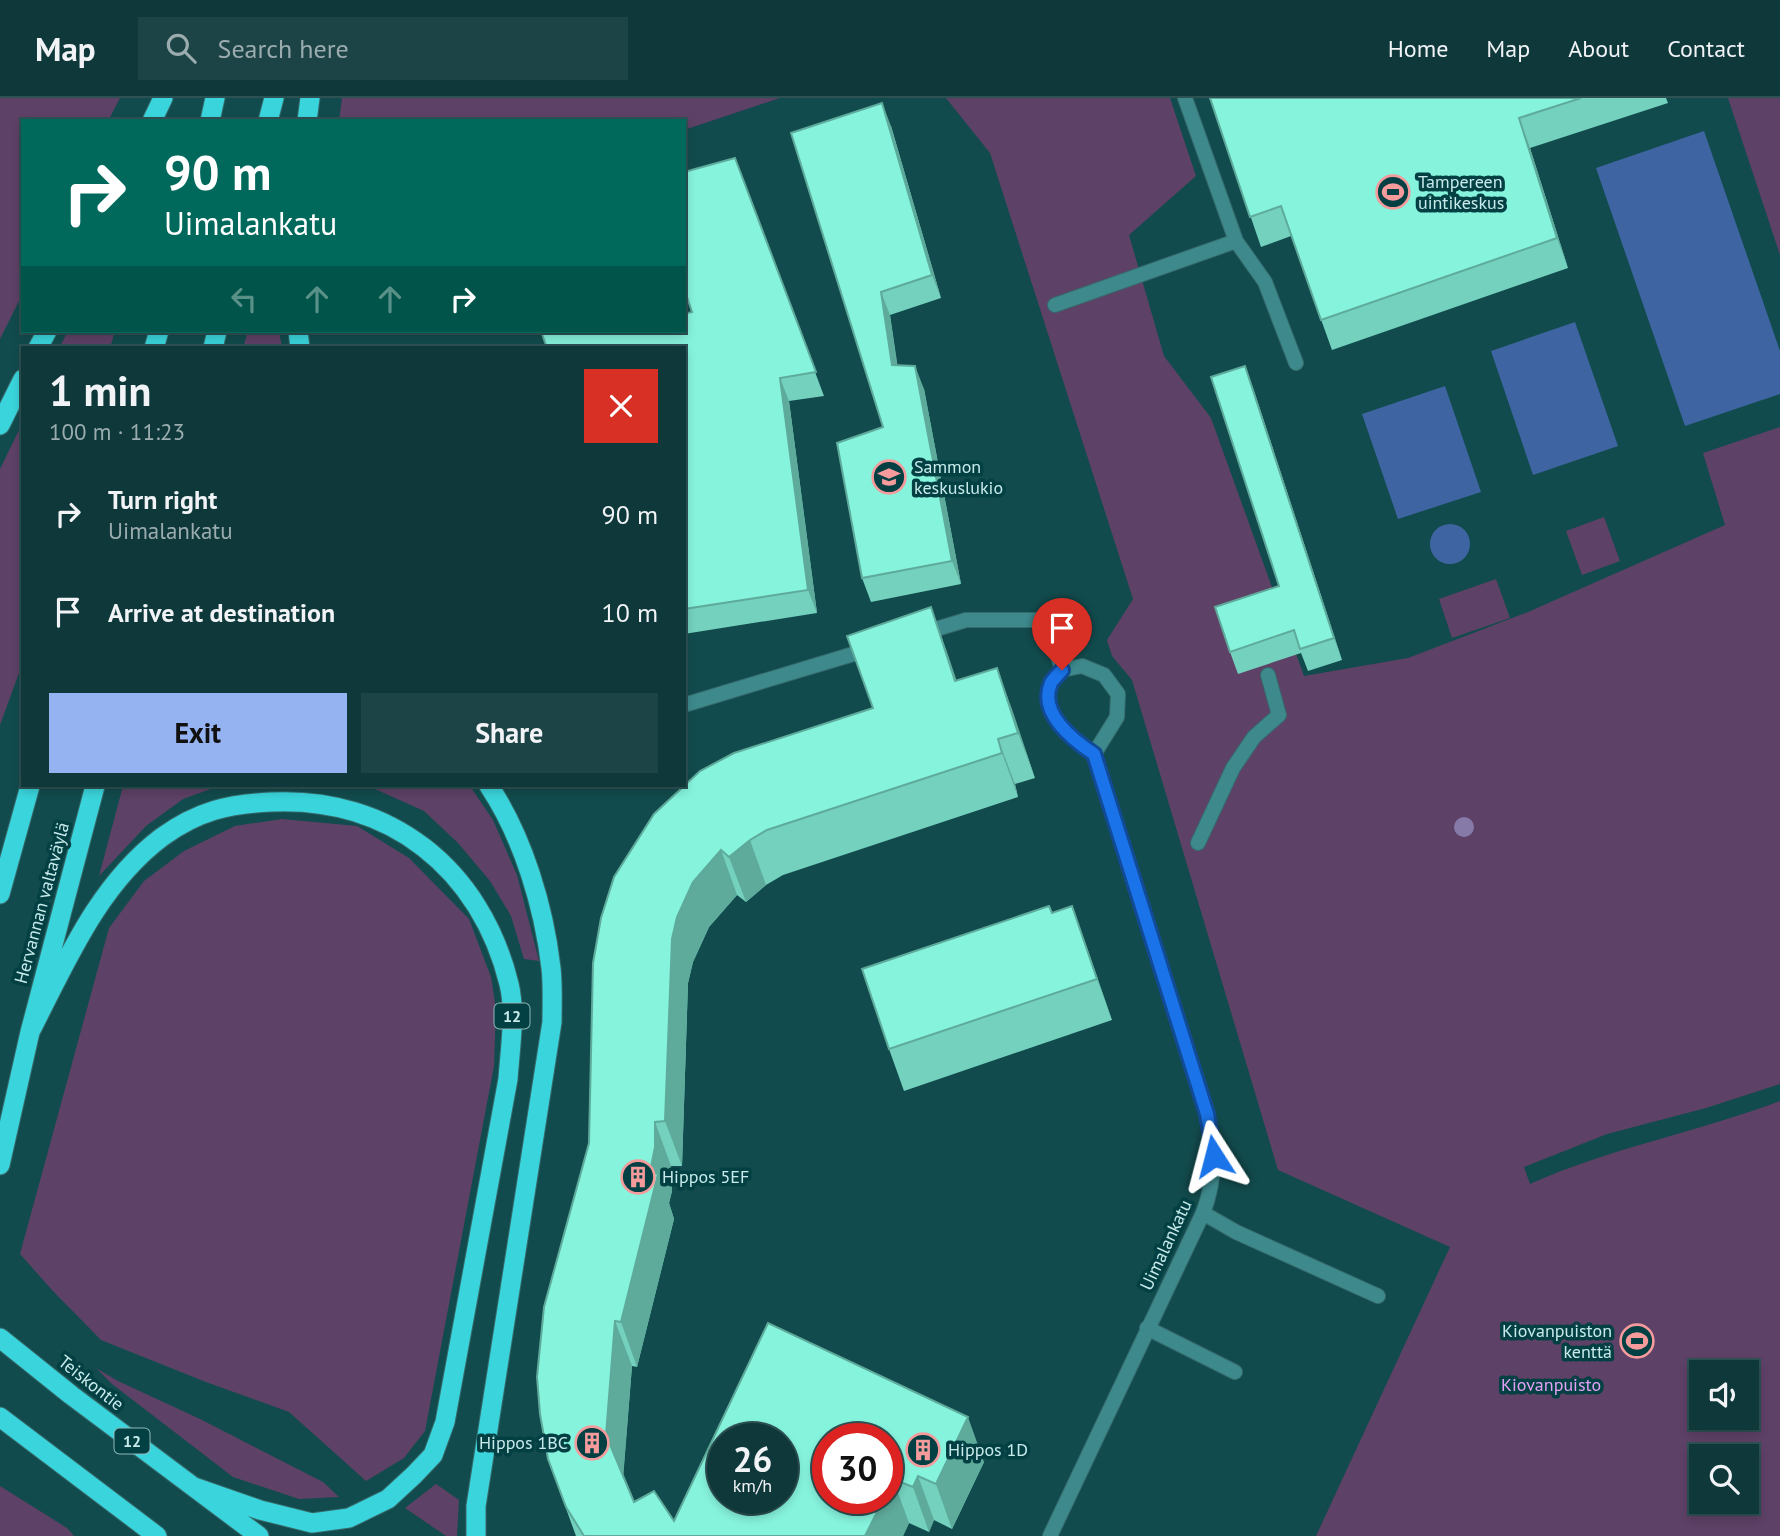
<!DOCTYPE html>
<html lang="en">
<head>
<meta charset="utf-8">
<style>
  :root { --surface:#0e383a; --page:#1c4345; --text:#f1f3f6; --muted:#9bacaf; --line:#2e5254; --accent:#95b2f1 }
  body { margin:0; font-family:"PT Sans",sans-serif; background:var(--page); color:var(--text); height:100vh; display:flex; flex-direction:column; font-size:26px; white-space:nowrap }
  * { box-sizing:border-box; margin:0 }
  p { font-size:23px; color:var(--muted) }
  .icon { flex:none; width:38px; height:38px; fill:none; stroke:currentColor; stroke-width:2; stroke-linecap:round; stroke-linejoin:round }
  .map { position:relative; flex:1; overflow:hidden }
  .drawer { position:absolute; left:21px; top:248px; width:665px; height:441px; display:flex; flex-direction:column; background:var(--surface); border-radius:0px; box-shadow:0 4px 10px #0003,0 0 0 2px var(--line) }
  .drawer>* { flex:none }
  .guide { position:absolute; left:21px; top:21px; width:665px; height:214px; border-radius:0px; box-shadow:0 4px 10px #0003,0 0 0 2px var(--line); background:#00695c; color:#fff; overflow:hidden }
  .buttons { position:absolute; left:1689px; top:1262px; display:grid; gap:14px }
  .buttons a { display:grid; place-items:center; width:70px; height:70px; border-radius:0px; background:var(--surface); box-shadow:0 4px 10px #0003,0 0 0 2px var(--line); font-size:35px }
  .speed { position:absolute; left:707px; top:1325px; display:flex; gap:14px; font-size:35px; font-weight:700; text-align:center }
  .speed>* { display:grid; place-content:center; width:91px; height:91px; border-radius:50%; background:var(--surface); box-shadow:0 4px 10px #0003,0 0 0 2px var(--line); line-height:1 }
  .speed small { font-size:18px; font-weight:400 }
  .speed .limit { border:10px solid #d22; background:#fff; color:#111 }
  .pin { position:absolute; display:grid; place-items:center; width:60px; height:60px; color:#fff; margin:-72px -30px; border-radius:50% 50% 50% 0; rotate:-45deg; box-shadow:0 0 7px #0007 }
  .pin .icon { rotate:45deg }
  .me { position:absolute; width:77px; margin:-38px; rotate:351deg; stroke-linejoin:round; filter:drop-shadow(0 0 5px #0008) }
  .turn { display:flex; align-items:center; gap:24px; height:147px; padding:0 28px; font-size:32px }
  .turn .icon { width:91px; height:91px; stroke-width:2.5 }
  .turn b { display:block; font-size:49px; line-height:60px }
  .lanes { display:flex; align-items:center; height:66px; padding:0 28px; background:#0003; justify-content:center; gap:35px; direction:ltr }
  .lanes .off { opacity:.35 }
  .round { display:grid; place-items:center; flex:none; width:74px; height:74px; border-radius:0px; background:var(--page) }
  .headline { display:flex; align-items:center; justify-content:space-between; height:119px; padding:0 28px }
  h1 { font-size:42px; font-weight:700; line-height:52px }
  .primary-button { display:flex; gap:14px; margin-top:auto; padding:14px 28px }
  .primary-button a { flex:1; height:80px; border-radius:0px; background:var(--accent); color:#111; font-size:28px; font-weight:700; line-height:80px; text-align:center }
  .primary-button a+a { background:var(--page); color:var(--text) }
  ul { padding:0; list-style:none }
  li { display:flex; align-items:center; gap:21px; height:98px; padding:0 28px }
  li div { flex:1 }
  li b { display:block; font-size:26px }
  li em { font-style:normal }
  header { display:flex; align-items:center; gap:42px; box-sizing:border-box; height:98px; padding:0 35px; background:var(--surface); border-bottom:2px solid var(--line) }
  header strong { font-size:33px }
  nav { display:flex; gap:38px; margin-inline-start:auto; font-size:24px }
  .search { width:490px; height:63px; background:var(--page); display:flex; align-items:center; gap:18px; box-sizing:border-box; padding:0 24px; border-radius:0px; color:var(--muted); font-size:26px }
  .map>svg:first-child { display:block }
  .green { fill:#5e4166; fill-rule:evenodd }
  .water { fill:#3e65a1 }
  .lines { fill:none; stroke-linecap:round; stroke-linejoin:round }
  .service-casing { stroke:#366b6d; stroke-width:16 }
  .minor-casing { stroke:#366b6d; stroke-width:16 }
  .trunk-casing { stroke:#366b6d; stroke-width:21 }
  .service { stroke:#3d898c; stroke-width:14 }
  .minor { stroke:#3d898c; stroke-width:14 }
  .trunk { stroke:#3ad5dc; stroke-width:19 }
  .tree { fill:#867aa9 }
  .wall { fill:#73d1be }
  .shaded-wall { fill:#5eaa9b }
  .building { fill:#86f3dd; stroke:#5eaa9b; stroke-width:2; fill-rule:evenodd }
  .route-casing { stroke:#114b97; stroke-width:18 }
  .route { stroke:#1a73e8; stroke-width:12 }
  .labels { text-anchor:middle; stroke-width:7; stroke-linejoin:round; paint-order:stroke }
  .shield { fill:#024043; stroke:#8db7b9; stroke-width:2 }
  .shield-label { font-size:16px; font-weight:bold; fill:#c8eaeb }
  .poi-label { font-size:18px; fill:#c8eaeb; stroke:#024043; text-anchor:start }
  .street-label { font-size:18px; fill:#c8eaeb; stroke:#024043 }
  .park-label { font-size:18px; fill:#e4a0f5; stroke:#024043 }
</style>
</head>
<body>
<header>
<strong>Map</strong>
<div class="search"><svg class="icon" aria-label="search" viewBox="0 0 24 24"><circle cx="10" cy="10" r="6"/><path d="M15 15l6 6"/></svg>Search here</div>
<nav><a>Home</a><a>Map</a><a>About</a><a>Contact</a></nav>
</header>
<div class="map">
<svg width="1780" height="1438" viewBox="0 0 1780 1438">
  <rect width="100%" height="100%" fill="#124b4d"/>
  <path class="green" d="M 0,0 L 120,0 L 108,23 L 23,23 L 23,195 L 0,241 Z
    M 342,0 L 780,0 L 684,32 L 684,23 L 339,23 Z
    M 946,0 L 1170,0 L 1196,78 L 1129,137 L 1164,258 L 1211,320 L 1304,578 L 1408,560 L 1528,514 L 1725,427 L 1703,355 L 1780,329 L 1780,986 L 1706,1010 L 1607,1036 L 1524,1069 L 1530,1086 C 1610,1050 1698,1034 1780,1003 L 1780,1438 L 1316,1438 L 1450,1149 L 1278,1072 L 1132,582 L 1112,558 L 1107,542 L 1133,501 L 990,55 ZM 1701,1274 L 1746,1274 L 1746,1320 L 1701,1320 ZM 1701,1358 L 1746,1358 L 1746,1404 L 1701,1404 Z
    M 1728,0 L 1780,0 L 1780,157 Z
    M 68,233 L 115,233 L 110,250 L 59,250 Z
    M 248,233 L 279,233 L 282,250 L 243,250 Z
    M 23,324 L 23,564 L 0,627 L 0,371 Z
    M 1604,419 L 1620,463 L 1582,477 L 1566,433 Z
    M 1496,481 L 1510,520 L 1452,540 L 1439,501 Z
    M 123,688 L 219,688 L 183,701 L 146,728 L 99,778 Z
    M 363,688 L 470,688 L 493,722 L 517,777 L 539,863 L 524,861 L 511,818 L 490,783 L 458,745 L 424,713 L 375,691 Z
    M 282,721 L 357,728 L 409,760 L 469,821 L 491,879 L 496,911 L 494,968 L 425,1333 L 404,1360 L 366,1383 L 289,1314 L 206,1284 L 101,1242 L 52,1192 L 20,1156 L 109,830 L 144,783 L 184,753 L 235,728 Z
    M 96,1270 L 118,1283 L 200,1321 L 323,1384 L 339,1399 L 299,1401 L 233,1379 L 112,1286 Z
    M 436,1386 L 459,1402 L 457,1438 L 446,1438 L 405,1410 Z
    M 0,1388 L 67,1430 L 74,1438 L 0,1438 Z"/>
  <path class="water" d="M 1704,33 L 1780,253 L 1780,296 L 1685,328 L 1596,70 Z
    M 1575,224 L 1618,348 L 1533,377 L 1491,253 Z
    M 1445,288 L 1481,394 L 1398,421 L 1362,316 Z
    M1430 446a20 20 0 1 1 40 0a20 20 0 1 1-40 0Z"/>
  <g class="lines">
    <defs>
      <path id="service" d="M 1185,0 L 1236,143 L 1265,184 L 1296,265
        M 1055,207 L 1236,143
        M 920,536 L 966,522 L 1047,522 L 1062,572
        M 684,607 L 870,551
        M 1198,745 L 1233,670 L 1254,639 L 1279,617 L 1268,577
        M 1203,1115 L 1236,1134 L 1378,1198
        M 1147,1230 L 1235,1274"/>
      <path id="minor" d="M 1050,1438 L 1203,1115 C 1217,1078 1214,1054 1207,1016 L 1094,656 C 1073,642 1038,614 1051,585 C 1054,580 1059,576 1062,572 L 1082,568 L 1104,577 L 1118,596 L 1117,619 L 1094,656"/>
      <path id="trunk" d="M 152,23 L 163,0
        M 210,23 L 215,0
        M 268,23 L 274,0
        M 307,23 L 310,0
        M 298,233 L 300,250
        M 38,250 L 47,233
        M 154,250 L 159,233
        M 213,250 L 217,233
        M 0,327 L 23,281
        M 0,796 L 30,688
        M 30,934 C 66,864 98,787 162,739 C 198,713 228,706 271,704 C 390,698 481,771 509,886 C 516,914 510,952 508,981 L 445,1324 L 433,1357 L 414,1377 L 388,1401 L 349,1420 L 312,1425 L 260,1412 L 194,1389
        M 0,1067 L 30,934 L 95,688
        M 0,1240 L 71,1297 L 259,1438
        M 0,1319 L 157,1438
        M 476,1438 L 476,1408 L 552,924 C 552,906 553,888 551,870 C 544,809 523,739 489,688"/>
    </defs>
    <use href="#service" class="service-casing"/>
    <use href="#minor" class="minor-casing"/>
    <use href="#trunk" class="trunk-casing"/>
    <use href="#service" class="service"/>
    <use href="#minor" class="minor"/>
    <use href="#trunk" class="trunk"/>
  </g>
  <circle class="tree" cx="1464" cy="729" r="10"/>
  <path class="wall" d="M 1210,0 L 1666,0 L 1668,5 L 1530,50 L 1568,170 L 1332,252 L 1291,138 L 1261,149 Z
    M 891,28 L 941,200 L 890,217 L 897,267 L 924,291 L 961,486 L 871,504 L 862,480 L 883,329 L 791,35 Z
    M 735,60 L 824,298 L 789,303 L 817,515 L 684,536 L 684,233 L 692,214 Z
    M 1253,290 L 1342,562 L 1308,573 L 1301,555 L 1238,576 L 1230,554 L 1279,488 Z
    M 931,509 L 956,583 L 997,570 L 1035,680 L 1015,686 L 1018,699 L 783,777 L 766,787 L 746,804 L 737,797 L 709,829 L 693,864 L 688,885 L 682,1068 L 671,1068 L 672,1093 L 669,1105 L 674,1121 L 637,1269 L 632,1268 L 623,1378 L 634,1404 L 674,1423 L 984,1364 L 952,1431 L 934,1422 L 929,1434 L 909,1425 L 903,1438 L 576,1438 L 548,1361 L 589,1045 L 593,865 L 873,610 Z
    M 1052,815 L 1087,850 L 1112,922 L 904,993 L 889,951 Z"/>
  <path class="shaded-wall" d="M 882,5 L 891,28 L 941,200 L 932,177 Z
    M 1519,20 L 1530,50 L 1568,170 L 1557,140 Z
    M 881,194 L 890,217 L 901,290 L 892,267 Z
    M 915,268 L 924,291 L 961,486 L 952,463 Z
    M 1245,268 L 1253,290 L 1342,562 L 1334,540 Z
    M 780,280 L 789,303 L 817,515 L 808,492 Z
    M 931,509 L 947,554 L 972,628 L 955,583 Z
    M 997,570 L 1013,614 L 1035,680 L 1018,635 Z
    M 998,641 L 1015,686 L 1018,699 L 1002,655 Z
    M 750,742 L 766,787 L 746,804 L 729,759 Z
    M 721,752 L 737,797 L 709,829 L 693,864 L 688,885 L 682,1068 L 665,1023 L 672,841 L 677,819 L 693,784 Z
    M 1072,808 L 1087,850 L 1112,922 L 1097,881 Z
    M 655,1024 L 671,1068 L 672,1093 L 669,1105 L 674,1121 L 637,1269 L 621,1224 L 650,1074 Z
    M 615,1223 L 632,1268 L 623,1382 L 606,1337 Z
    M 968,1319 L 984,1364 L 952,1431 L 936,1386 Z
    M 918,1378 L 934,1422 L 929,1434 L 913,1389 Z
    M 893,1381 L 909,1425 L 903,1438 L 865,1438 L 884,1400 L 887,1400 L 887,1393 Z"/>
  <path class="building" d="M 1210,0 L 1581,0 L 1519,20 L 1557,140 L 1321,222 L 1281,108 L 1250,119 Z
    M 882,5 L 932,177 L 881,194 L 892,267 L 915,268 L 952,463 L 862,480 L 837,345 L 883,329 L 791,35 Z
    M 735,60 L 816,274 L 780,280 L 808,492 L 684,511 L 684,250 L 547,250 L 541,233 L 684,233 L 684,216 L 692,214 L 684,190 L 684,74 Z
    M 1245,268 L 1334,540 L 1300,551 L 1294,532 L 1230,554 L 1215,509 L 1279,488 L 1211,279 Z
    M 931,509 L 955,583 L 997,570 L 1018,635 L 998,641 L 1002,655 L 767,732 L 750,742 L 729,759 L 721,752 L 693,784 L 677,819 L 672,841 L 665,1023 L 655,1024 L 655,1049 L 650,1074 L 658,1076 L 621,1224 L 615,1223 L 606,1337 L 634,1404 L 654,1393 L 674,1423 L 768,1225 L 968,1319 L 936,1386 L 918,1378 L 913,1389 L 893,1381 L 887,1393 L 887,1340 L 828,1340 L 828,1400 L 884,1400 L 865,1438 L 584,1438 L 566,1409 L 548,1361 L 540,1316 L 537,1279 L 544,1209 L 589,1045 L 593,865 L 601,820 L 614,779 L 654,716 L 700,673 L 734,655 L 873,610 L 847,538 ZM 723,1340 L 782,1340 L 782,1400 L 723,1400 Z
    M 1049,808 L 1052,815 L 1072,808 L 1097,881 L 889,951 L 862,871 Z"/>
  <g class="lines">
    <defs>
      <path id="route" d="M 1062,572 C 1059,576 1053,581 1051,585 C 1038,615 1073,642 1094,656 L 1207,1016 L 1214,1058"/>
    </defs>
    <use href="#route" class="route-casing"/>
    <use href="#route" class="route"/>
  </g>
  <defs>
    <symbol id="stadium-ring" viewBox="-11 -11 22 22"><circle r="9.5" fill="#024043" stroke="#f59b9c" stroke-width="1.5"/><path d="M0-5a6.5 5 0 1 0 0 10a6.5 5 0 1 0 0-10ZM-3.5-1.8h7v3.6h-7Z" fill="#f59b9c"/></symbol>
    <symbol id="school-ring" viewBox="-11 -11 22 22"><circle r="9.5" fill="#024043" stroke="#f59b9c" stroke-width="1.5"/><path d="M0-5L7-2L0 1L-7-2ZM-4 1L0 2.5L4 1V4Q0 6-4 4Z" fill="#f59b9c"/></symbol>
    <symbol id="building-ring" viewBox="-11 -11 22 22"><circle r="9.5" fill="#024043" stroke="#f59b9c" stroke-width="1.5"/><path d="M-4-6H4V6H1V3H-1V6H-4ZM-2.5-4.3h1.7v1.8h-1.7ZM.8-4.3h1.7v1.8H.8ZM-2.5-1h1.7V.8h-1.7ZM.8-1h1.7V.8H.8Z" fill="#f59b9c"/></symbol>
  </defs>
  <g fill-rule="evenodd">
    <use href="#stadium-ring" x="1374" y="75" width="38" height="38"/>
    <use href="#school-ring" x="870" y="360" width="38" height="38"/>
    <use href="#building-ring" x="619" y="1060" width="38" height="38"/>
    <use href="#stadium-ring" x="1618" y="1224" width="38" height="38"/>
    <use href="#building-ring" x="573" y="1326" width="38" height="38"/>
    <use href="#building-ring" x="904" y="1333" width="38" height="38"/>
  </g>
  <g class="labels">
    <g class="shield">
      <rect x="494.5" y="905.5" width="35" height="25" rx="5"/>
      <rect x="114.5" y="1330.5" width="35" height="25" rx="5"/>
    </g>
    <g class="shield-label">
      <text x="512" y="924">12</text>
      <text x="132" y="1349">12</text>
    </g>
    <g class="poi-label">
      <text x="1418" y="90">Tampereen<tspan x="1418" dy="21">uintikeskus</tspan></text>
      <text x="914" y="375">Sammon<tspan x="914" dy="21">keskuslukio</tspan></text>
      <text x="662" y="1085">Hippos 5EF</text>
      <text x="1612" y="1239" text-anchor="end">Kiovanpuiston<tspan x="1612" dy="21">kenttä</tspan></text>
      <text x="568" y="1351" text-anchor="end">Hippos 1BC</text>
      <text x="948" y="1358">Hippos 1D</text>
    </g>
    <g class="street-label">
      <text transform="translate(42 805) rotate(-75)" y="6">Hervannan valtaväylä</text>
      <text transform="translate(1166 1147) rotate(-65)" y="6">Uimalankatu</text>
      <text transform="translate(91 1285) rotate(38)" y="6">Teiskontie</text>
    </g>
    <g class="park-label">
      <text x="1551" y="1293">Kiovanpuisto</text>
    </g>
  </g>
</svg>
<div class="buttons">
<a><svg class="icon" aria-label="sound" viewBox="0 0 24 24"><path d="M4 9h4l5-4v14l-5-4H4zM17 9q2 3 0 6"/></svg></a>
<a><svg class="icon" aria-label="search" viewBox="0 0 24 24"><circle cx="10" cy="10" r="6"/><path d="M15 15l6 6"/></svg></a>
</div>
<div class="speed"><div>26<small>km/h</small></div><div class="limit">30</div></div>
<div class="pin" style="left:1062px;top:572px;background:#d93025"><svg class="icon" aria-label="arrive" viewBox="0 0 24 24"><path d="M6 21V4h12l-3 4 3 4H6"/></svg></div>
<svg class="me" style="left:1214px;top:1058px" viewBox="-20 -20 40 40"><path d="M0-17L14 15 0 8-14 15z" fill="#1a73e8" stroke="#fff" stroke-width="4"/></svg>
<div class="guide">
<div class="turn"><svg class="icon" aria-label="right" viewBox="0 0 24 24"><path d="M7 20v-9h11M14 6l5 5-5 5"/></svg><div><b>90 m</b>Uimalankatu</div></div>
<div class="lanes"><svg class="icon off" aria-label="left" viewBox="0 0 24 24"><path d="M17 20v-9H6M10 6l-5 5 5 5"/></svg><svg class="icon off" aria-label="ahead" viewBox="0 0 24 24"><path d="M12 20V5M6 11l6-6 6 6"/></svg><svg class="icon off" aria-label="ahead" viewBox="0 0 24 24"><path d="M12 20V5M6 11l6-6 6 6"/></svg><svg class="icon" aria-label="right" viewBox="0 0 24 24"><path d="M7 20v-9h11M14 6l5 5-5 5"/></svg></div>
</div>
<section class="drawer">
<div class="headline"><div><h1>1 min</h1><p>100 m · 11:23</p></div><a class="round" style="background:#d93025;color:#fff"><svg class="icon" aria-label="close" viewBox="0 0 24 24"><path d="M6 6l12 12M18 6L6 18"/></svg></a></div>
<ul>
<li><svg class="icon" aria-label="right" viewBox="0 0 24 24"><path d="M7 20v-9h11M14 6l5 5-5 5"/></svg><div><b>Turn right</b><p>Uimalankatu</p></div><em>90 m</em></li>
<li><svg class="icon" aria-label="arrive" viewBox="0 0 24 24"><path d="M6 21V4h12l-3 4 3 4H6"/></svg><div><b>Arrive at destination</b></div><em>10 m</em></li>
</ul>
<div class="primary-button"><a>Exit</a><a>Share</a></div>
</section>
</div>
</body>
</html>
